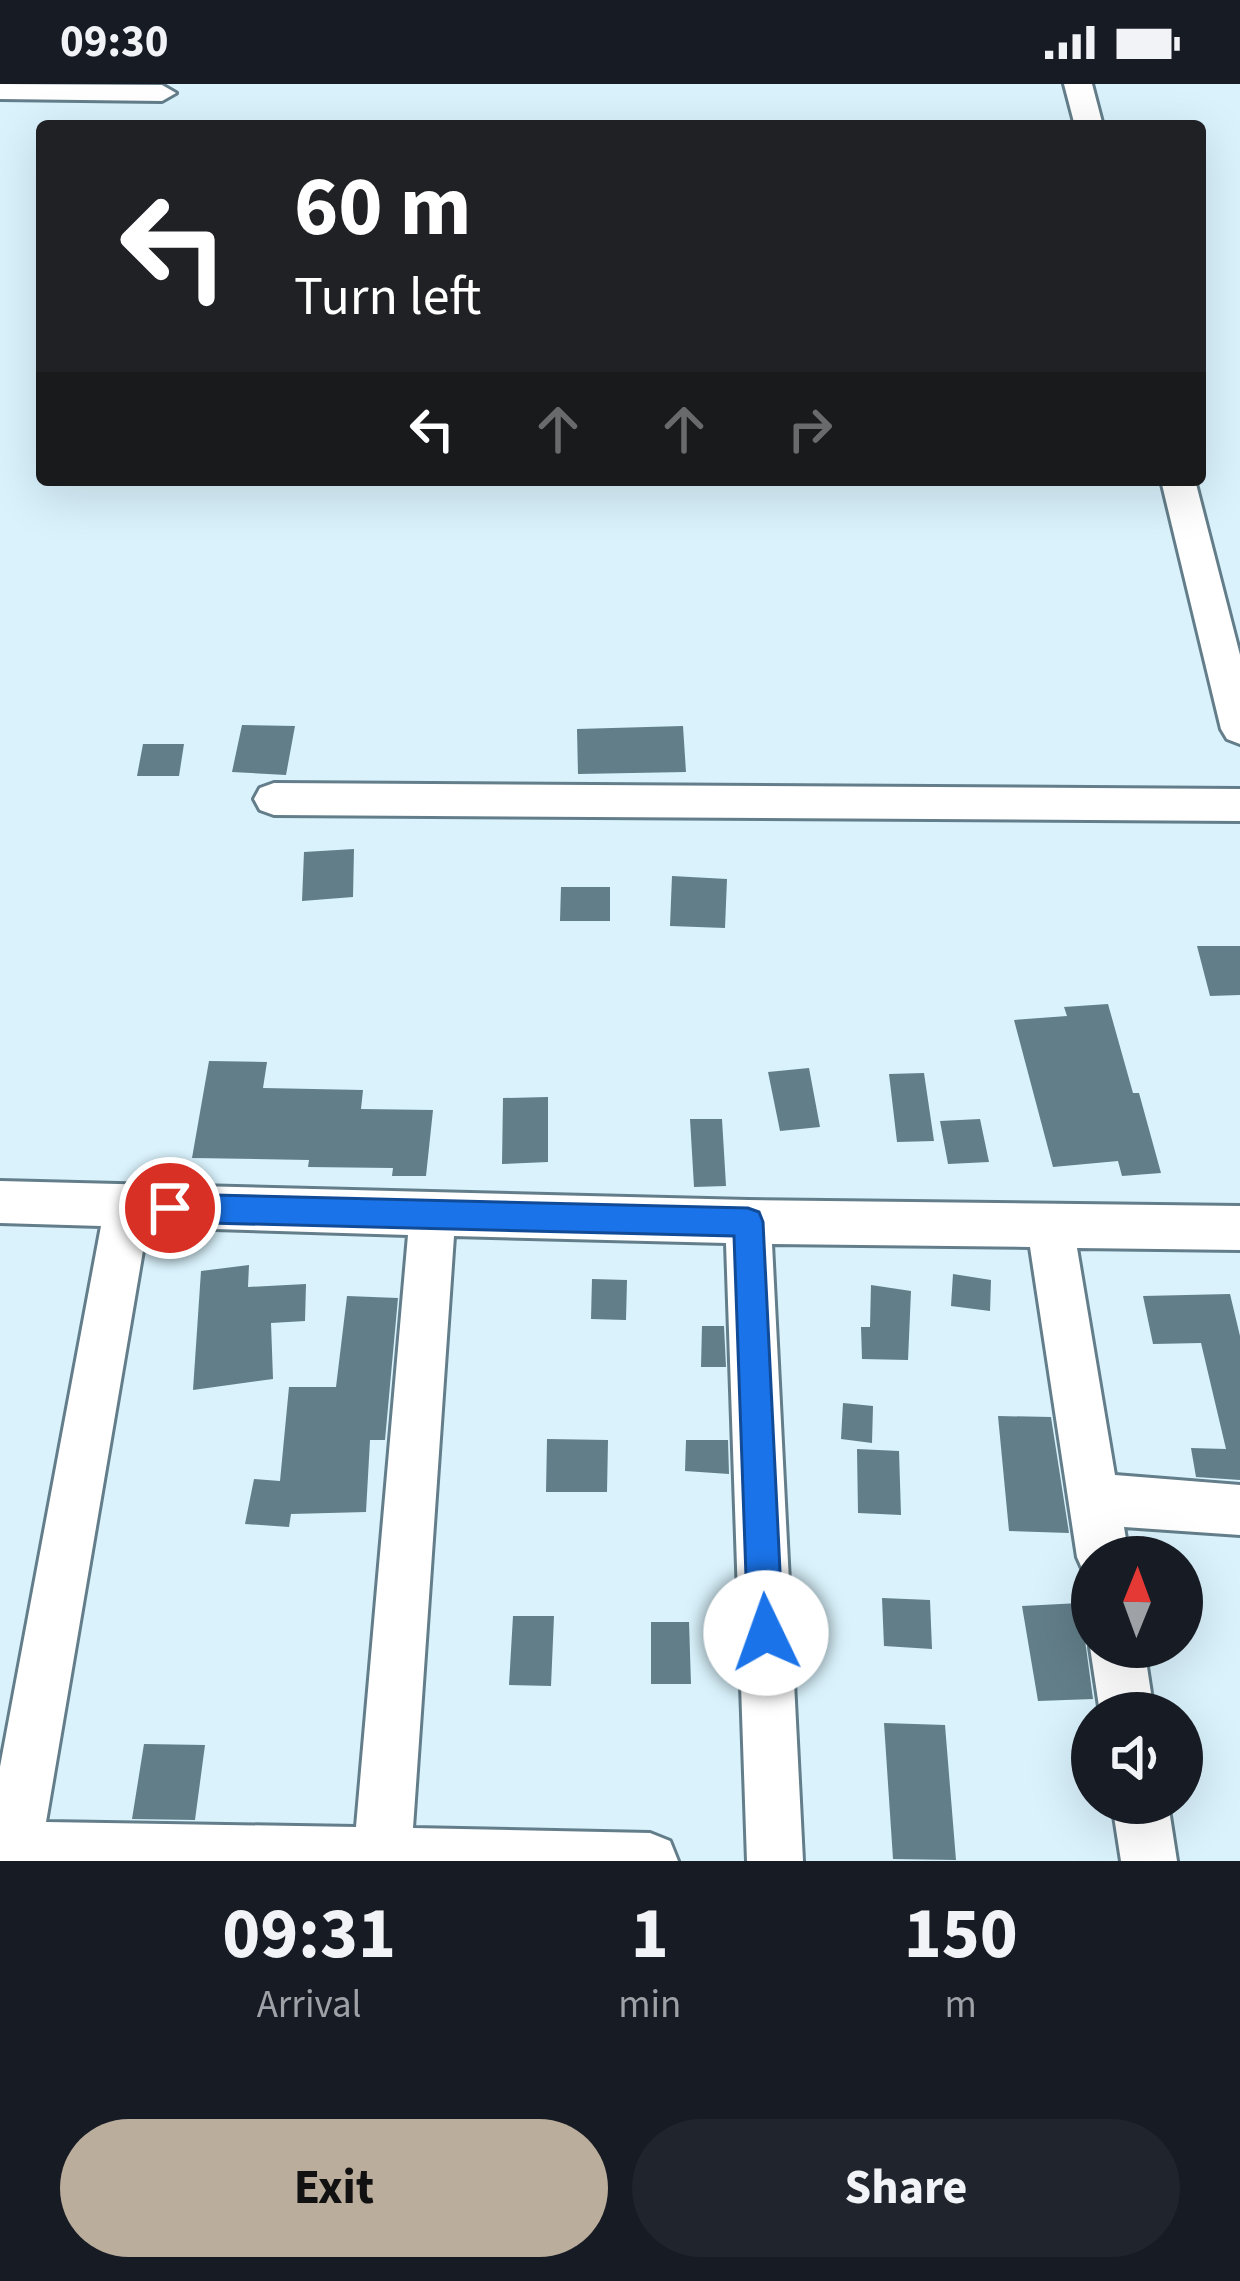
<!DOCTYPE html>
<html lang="en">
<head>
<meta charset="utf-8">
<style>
  :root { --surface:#171b24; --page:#20242c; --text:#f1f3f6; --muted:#9ea1a6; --accent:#baad9b }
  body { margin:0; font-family:"Source Sans 3",sans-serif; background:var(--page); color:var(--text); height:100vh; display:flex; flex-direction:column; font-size:45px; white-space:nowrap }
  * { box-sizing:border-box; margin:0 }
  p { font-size:39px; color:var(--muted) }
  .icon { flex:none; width:66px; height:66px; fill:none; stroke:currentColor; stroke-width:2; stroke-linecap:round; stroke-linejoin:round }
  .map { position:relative; height:1777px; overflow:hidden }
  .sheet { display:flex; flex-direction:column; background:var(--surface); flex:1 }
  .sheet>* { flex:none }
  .top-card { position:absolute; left:36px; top:36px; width:1170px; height:366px; border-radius:12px; box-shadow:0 12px 48px #0002; background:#202124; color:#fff; overflow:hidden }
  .needle { width:78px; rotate:1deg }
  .tools { position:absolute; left:1071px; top:1452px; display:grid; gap:24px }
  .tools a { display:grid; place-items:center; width:132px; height:132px; border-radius:50%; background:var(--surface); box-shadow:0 12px 48px #0002; font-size:60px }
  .pin { position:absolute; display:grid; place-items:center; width:102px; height:102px; color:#fff; margin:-51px; border:6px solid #fff; border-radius:50%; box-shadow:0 3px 12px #0007 }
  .me { position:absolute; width:132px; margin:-66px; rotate:357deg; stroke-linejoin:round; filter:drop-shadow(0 0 9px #0008) }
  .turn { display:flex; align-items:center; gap:42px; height:252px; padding:0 60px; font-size:54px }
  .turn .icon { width:156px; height:156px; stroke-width:2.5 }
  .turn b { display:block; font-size:84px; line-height:102px }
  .lanes { display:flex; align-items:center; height:114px; padding:0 60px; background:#0003; justify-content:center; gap:60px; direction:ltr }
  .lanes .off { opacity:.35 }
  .eta { display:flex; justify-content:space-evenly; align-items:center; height:204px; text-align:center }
  .eta b { font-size:72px; font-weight:700; line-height:84px }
  .button { display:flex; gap:24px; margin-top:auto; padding:24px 60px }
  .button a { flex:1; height:138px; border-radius:72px; background:var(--accent); color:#111; font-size:48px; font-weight:700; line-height:138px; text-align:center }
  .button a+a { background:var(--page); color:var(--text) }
  .status { display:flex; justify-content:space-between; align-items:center; height:84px; padding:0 60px; background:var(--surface); direction:ltr }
  .status svg { height:33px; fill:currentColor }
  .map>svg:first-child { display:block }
  .building { fill:#627e89 }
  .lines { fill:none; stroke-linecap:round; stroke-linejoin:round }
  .street-casing { stroke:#637e8a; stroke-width:6 }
  .street { fill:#fff; fill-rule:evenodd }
  .route { fill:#1a73e8; stroke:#114b97; stroke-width:3 }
</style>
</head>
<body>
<div class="status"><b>09:30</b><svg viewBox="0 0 49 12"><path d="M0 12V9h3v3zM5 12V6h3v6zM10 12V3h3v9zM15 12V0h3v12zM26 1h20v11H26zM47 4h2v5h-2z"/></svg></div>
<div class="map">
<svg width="1240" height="1777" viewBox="0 0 1240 1777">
  <rect width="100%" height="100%" fill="#d9f2fc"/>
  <path class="building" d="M 242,641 L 295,642 L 286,691 L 232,688 Z
    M 683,642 L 686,688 L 578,690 L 577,645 Z
    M 143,660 L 184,660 L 179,692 L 137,692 Z
    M 354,765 L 353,813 L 302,817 L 304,768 Z
    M 672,792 L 727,795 L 725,844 L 670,842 Z
    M 561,803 L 610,803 L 610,837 L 560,837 Z
    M 1197,862 L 1240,862 L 1240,911 L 1210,912 Z
    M 1108,920 L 1133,1009 L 1139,1009 L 1161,1089 L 1122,1092 L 1118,1077 L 1053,1083 L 1014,936 L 1067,932 L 1064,923 Z
    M 209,977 L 267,978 L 263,1004 L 363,1006 L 361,1025 L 433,1026 L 426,1092 L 392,1092 L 393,1084 L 308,1083 L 309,1076 L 192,1074 Z
    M 809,984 L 820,1043 L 780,1047 L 768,988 Z
    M 924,989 L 934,1057 L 897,1058 L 889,990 Z
    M 548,1013 L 548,1078 L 502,1080 L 503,1014 Z
    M 690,1035 L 722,1035 L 726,1102 L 694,1103 Z
    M 980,1035 L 989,1078 L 948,1080 L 940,1037 Z
    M 249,1181 L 248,1203 L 306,1200 L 305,1237 L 271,1239 L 273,1295 L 193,1306 L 201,1187 Z
    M 953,1190 L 991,1196 L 990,1227 L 951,1222 Z
    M 592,1195 L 627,1196 L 626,1236 L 591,1235 Z
    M 871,1201 L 911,1207 L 908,1276 L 862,1275 L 861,1243 L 870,1243 Z
    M 1230,1210 L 1240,1252 L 1240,1396 L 1196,1393 L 1191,1364 L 1226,1365 L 1201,1259 L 1153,1260 L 1143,1212 Z
    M 347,1212 L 398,1214 L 385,1356 L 370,1356 L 366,1428 L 291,1430 L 289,1443 L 245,1440 L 254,1395 L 280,1397 L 289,1303 L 336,1303 Z
    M 702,1242 L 724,1242 L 726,1283 L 701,1283 Z
    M 843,1319 L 873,1322 L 872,1359 L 841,1355 Z
    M 998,1332 L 1051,1333 L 1069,1449 L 1009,1447 Z
    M 547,1355 L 608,1356 L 607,1408 L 546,1408 Z
    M 686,1356 L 728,1356 L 729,1390 L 685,1387 Z
    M 857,1365 L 899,1367 L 901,1431 L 858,1429 Z
    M 882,1514 L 930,1516 L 932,1565 L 884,1562 Z
    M 1080,1519 L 1093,1615 L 1038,1617 L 1022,1522 Z
    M 513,1532 L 554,1532 L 551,1602 L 509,1601 Z
    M 651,1538 L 689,1538 L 691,1600 L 651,1600 Z
    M 884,1639 L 945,1641 L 956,1776 L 893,1775 Z
    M 144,1660 L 205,1661 L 195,1736 L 132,1735 Z"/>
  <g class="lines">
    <defs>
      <path id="street" d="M 0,0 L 162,1 L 176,9 L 162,17 L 0,15 Z
        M 1064,0 L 1092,0 L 1103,42 L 1075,42 Z
        M 1161,396 L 1195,396 L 1240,571 L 1240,660 L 1227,655 L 1221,645 Z
        M 274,699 L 1240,705 L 1240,737 L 274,731 L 260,726 L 254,715 L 260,704 Z
        M 0,1097 L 748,1116 L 1240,1122 L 1240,1166 L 1077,1164 L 1115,1391 L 1240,1401 L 1240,1451 L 1124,1443 L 1129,1473 L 1092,1473 L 1092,1494 L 1085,1491 L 1077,1473 L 1030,1163 L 772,1160 L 803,1777 L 747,1777 L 726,1159 L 454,1152 L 413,1744 L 650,1749 L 670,1757 L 678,1777 L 0,1777 L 0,1683 L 101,1142 L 0,1139 ZM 147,1143 L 408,1151 L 356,1743 L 46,1738 Z
        M 1092,1559 L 1092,1563 L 1144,1563 L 1154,1629 L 1100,1629 L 1090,1563 Z
        M 1112,1719 L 1168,1719 L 1177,1777 L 1121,1777 Z"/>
    </defs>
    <use href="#street" class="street-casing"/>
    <use href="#street" class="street"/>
  </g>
  <path class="route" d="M 170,1110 L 748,1124 L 759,1128 L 763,1138 L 783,1549 L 778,1561 L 766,1566 L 753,1561 L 748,1549 L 734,1152 L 170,1138 L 160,1134 L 155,1124 L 160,1114 Z"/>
</svg>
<div class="tools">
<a><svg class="needle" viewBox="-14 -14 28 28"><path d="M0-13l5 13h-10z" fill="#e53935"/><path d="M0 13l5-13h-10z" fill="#9ea1a6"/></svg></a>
<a><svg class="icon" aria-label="sound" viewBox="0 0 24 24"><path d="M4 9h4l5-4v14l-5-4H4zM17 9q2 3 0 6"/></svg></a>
</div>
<div class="pin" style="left:170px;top:1124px;background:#d93025"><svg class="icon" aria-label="arrive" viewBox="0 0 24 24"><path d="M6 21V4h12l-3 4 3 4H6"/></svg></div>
<svg class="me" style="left:766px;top:1549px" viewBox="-20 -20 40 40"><circle r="19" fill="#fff"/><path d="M0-13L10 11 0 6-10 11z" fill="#1a73e8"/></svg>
<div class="top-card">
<div class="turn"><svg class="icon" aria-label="left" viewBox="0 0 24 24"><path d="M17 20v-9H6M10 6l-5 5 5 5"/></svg><div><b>60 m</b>Turn left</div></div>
<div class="lanes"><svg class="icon" aria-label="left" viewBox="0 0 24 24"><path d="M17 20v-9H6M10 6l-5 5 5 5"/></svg><svg class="icon off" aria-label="ahead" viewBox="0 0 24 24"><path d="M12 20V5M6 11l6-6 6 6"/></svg><svg class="icon off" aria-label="ahead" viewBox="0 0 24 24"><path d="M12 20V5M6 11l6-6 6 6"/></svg><svg class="icon off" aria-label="right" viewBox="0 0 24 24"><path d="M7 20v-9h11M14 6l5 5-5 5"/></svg></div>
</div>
</div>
<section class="sheet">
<div class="eta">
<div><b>09:31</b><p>Arrival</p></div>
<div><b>1</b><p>min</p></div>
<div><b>150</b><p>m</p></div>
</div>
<div class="button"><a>Exit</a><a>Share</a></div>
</section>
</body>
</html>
